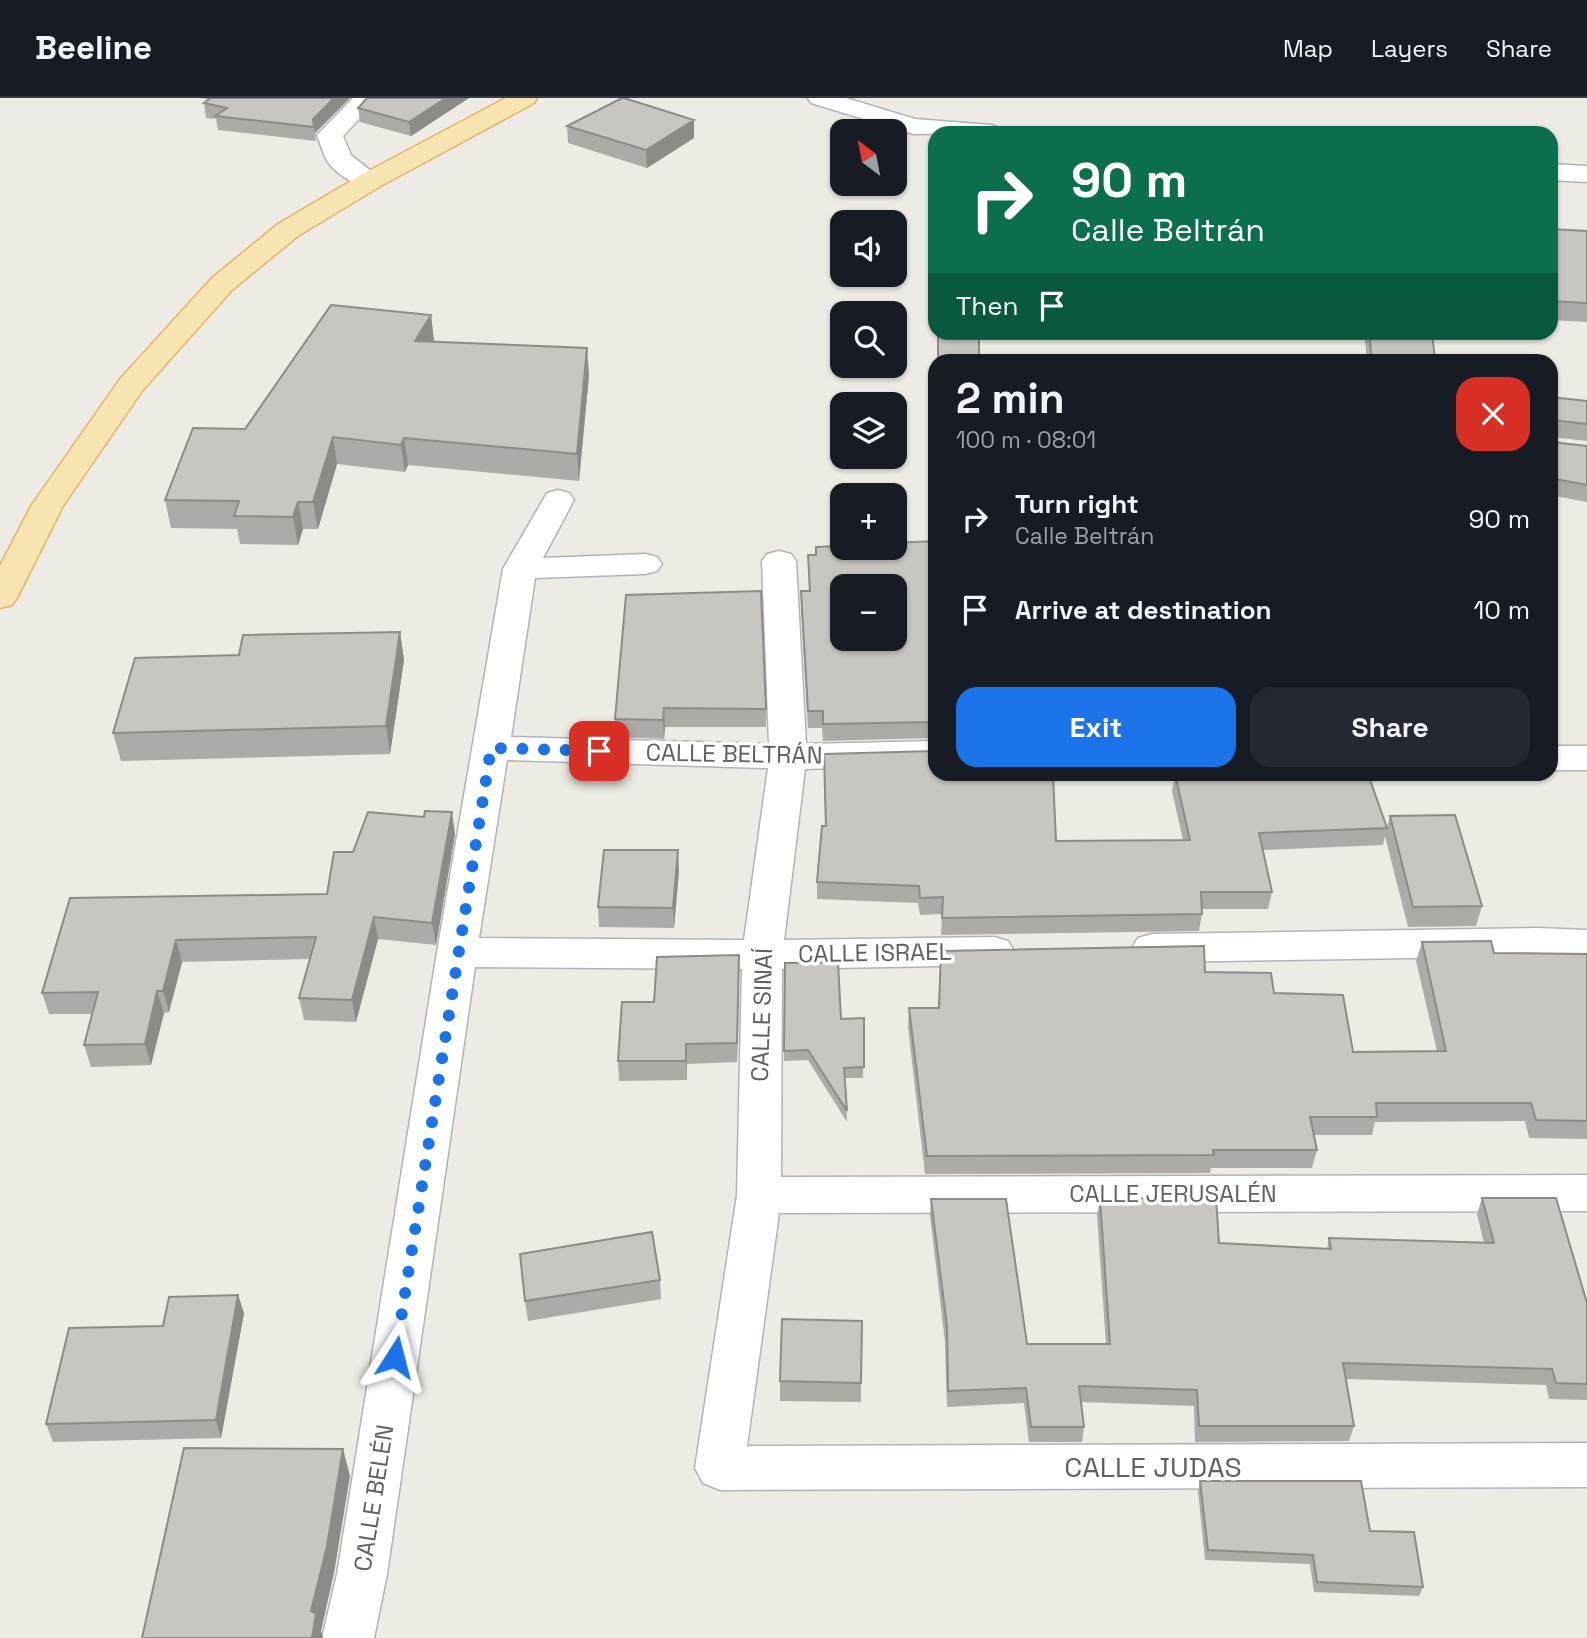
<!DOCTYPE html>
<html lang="en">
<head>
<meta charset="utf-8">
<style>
  :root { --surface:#171b24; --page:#242831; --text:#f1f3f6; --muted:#9ea1a6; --line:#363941; --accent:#1a73e8 }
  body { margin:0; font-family:"Space Grotesk",sans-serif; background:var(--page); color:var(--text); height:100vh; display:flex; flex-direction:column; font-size:26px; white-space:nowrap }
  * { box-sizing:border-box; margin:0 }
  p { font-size:23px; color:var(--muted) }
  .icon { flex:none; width:38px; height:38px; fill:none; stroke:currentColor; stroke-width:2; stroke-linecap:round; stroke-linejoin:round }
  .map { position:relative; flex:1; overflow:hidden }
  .details { position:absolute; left:928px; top:256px; width:630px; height:427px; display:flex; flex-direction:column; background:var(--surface); border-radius:21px; box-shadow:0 2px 5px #0004 }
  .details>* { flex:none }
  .top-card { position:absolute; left:928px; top:28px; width:630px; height:214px; border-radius:21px; box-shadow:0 2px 5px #0004; background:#0b6e4f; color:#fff; overflow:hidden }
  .needle { width:46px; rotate:328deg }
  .controls { position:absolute; left:830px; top:21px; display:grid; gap:14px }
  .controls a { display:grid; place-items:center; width:77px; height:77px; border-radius:14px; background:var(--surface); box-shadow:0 2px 5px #0004; font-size:35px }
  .pin { position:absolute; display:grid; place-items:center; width:60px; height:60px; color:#fff; margin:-30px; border-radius:14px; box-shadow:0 4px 10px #0006 }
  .me { position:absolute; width:77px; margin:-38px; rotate:9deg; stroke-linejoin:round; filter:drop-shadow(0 0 5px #0008) }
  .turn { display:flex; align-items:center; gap:24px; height:147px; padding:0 28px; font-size:32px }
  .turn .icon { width:91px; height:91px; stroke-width:2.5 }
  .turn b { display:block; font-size:49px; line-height:60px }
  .then { display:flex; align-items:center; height:66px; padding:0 28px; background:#0003; gap:14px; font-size:26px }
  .round { display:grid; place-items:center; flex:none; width:74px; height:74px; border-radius:21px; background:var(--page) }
  .headline { display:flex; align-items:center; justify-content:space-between; height:119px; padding:0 28px }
  h1 { font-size:42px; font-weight:600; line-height:52px }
  .action { display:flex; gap:14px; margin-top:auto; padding:14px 28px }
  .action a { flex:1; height:80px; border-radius:21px; background:var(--accent); color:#fff; font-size:28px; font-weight:600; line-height:80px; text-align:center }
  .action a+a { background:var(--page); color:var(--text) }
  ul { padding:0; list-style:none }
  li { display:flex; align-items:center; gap:21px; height:91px; padding:0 28px }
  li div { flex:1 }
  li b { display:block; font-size:26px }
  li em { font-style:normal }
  header { display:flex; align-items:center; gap:42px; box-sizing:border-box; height:98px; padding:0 35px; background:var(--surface); border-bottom:2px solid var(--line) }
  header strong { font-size:33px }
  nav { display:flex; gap:38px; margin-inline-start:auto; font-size:24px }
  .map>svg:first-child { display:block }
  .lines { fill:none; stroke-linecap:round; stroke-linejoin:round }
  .minor-casing { stroke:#b0b3b6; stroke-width:3 }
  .major-casing { stroke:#e4b368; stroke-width:3 }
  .minor { fill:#fff; fill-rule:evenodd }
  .major { fill:#f7e4b0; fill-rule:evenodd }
  .wall { fill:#adaaa7 }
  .shaded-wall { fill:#8d8b88 }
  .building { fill:#c9c6c2; stroke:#8d8b88; stroke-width:2; fill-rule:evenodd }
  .route { stroke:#1a73e8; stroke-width:12; stroke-dasharray:0 21.6 }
  .labels { text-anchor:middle; stroke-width:7; stroke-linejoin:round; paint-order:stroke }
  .street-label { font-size:24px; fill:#5d6164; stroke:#fff }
  .near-street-label { font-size:28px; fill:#5d6164; stroke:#fff }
</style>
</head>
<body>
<header>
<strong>Beeline</strong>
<nav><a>Map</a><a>Layers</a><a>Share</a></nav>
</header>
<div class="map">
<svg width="1587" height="1540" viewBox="0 0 1587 1540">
  <rect width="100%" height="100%" fill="#eeebe5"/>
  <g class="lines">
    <defs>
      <path id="minor" d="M 353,0 L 379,0 L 343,38 L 351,57 L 383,83 L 379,89 C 363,93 337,78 327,63 C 323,55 320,45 317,37 Z
        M 808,0 L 846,0 L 915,21 L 991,27 L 1000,30 L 1004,35 L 913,36 L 811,5 Z
        M 1550,66 L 1587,68 L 1587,84 L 1550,82 Z
        M 558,392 L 569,395 L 574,402 L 543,460 L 645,456 L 657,459 L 662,466 L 657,473 L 645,476 L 535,480 L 511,639 L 769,646 L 762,463 L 767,456 L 779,453 L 791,456 L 796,463 L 806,646 L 934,643 L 934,667 L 805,671 L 784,842 L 994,839 L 1008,843 L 1014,853 L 1008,863 L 994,867 L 782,871 L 781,1079 L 1587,1077 L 1587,1113 L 779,1115 L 747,1348 L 1587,1345 L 1587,1389 L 720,1392 L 703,1385 L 695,1370 L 737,1097 L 742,871 L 475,869 L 387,1476 L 374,1540 L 322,1540 L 337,1476 L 437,854 L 503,471 L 547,395 ZM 507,662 L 768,670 L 744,842 L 479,840 Z
        M 1550,648 L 1587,648 L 1587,672 L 1550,672 Z
        M 1537,830 L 1587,832 L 1587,860 L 1537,858 L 1152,864 L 1138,860 L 1132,850 L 1138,840 L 1152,836 Z"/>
      <path id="major" d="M 506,0 L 537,0 L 534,5 L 379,89 L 298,138 L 232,192 L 142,293 L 63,408 L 17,500 L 12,507 L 0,510 L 0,468 L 31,408 L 120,281 L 212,180 L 278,126 L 361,77 Z"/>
    </defs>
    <use href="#minor" class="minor-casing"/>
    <use href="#major" class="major-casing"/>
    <use href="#minor" class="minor"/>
    <use href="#major" class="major"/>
  </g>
  <path class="wall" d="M 201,0 L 350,0 L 315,35 L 316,43 L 218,32 L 216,21 L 206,20 L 204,5 L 209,2 Z
    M 367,0 L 469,0 L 411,38 L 360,24 L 358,10 Z
    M 694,22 L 694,40 L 647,70 L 568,45 L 567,28 Z
    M 1550,131 L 1587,133 L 1587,224 L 1550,222 Z
    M 431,217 L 434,243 L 589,277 L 579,383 L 408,367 L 405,374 L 337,366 L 318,431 L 303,431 L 298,447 L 240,446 L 237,431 L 171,430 L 165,402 L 245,331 Z
    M 1364,234 L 1432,234 L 1435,262 L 1367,262 Z
    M 1550,299 L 1587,303 L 1587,343 L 1552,339 L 1552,344 L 1587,348 L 1587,404 L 1550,397 Z
    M 934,443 L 934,646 L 934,640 L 823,643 L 822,630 L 808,630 L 801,509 L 801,493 L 809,493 L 808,457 Z
    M 626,497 L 766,611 L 766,629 L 665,629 L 664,641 L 616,639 L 615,621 Z
    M 400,534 L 404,562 L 390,656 L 121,663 L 113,635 Z
    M 824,656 L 1056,743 L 1183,742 L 1172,693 L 1175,676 L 1387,730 L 1390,718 L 1482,808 L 1476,828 L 1408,829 L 1385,738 L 1383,747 L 1263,752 L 1272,794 L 1268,811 L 1202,811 L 1202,816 L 1199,833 L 941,837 L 942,816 L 920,817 L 918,805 L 817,801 L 817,784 L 825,728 Z
    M 455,736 L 436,847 L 378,841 L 356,924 L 304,922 L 299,900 L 310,861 L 182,864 L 169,914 L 164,915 L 151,967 L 91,969 L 84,947 L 92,916 L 49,916 L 42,895 L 70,800 L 327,796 L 353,754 Z
    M 679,772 L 674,830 L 599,829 L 598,809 Z
    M 1422,844 L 1494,855 L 1587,856 L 1587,1041 L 1529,1040 L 1525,1023 L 1375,1024 L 1372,1037 L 1314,1037 L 1317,1052 L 1312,1070 L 1211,1070 L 1210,1075 L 925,1076 L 908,929 L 909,910 L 938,910 L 941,853 L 1205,874 L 1274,895 L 1353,954 L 1437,953 L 1416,863 Z
    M 785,865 L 841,921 L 864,920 L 863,980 L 845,980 L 847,1024 L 808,962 L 784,963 Z
    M 739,877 L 737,964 L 687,966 L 687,982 L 619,983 L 618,963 L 654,904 Z
    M 1482,1100 L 1587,1205 L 1587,1302 L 1549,1301 L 1546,1287 L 1346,1281 L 1354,1328 L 1349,1343 L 1195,1344 L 1194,1308 L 1081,1304 L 1084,1329 L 1082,1344 L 1029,1344 L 1024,1305 L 947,1309 L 945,1244 L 930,1117 L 931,1101 L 1027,1246 L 1106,1246 L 1097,1117 L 1100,1101 L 1219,1145 L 1327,1151 L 1329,1140 L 1484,1145 L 1477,1116 Z
    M 660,1182 L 661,1201 L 528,1223 L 525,1203 Z
    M 238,1197 L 244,1215 L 221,1340 L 53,1344 L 46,1326 L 163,1228 Z
    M 780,1283 L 861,1285 L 861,1304 L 780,1303 Z
    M 1200,1383 L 1370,1433 L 1423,1489 L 1419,1498 L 1314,1494 L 1310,1466 L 1205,1462 L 1198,1393 Z"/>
  <path class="shaded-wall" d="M 334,0 L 350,0 L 315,35 L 313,21 Z
    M 446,0 L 469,0 L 411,38 L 409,24 Z
    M 694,22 L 694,40 L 647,70 L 646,52 Z
    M 431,217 L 434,244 L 415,243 Z
    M 587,250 L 589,277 L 579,383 L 577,356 Z
    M 333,339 L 337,366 L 318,431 L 313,404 Z
    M 404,340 L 408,367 L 405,374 L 401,347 Z
    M 298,404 L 303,431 L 298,447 L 293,419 Z
    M 400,534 L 404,562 L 390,656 L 386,628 Z
    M 664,610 L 665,629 L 664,641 L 663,622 Z
    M 452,714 L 455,736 L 436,847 L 432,825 Z
    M 678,752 L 679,772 L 674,830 L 673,810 Z
    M 374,819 L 378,841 L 356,924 L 352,902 Z
    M 176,842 L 182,864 L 169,914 L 163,893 Z
    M 739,857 L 739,877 L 737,964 L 737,945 Z
    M 157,893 L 164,915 L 151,967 L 145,946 Z
    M 686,946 L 687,966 L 687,982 L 686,963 Z
    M 238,1197 L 244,1215 L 221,1340 L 216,1322 Z
    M 343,1351 L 350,1378 L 334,1475 L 321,1533 L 323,1540 L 312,1540 L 311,1513 Z"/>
  <path class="building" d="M 211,0 L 334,0 L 313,21 L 314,29 L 215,18 L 227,10 L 204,5 Z
    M 367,0 L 446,0 L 409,24 L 358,10 Z
    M 622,0 L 624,0 L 694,22 L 646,52 L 567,28 Z
    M 1550,131 L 1587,133 L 1587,205 L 1550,203 Z
    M 331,207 L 431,217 L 415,243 L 587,250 L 577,356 L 404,340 L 401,347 L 333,339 L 313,404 L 298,404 L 293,419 L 234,418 L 239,403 L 165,402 L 193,330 L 245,331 Z
    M 938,234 L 979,234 L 979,262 L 938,262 Z
    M 1369,234 L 1432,234 L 1435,262 L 1372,262 Z
    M 1550,299 L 1587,303 L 1587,326 L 1553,322 L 1552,344 L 1587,348 L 1587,387 L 1550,380 Z
    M 934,443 L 934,624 L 823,626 L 823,613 L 808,613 L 801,493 L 810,493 L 808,457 L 816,457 L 816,449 L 842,448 L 842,450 L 894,450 L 894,445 ZM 842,488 L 894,488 L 894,541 L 842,541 Z
    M 761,493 L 766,611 L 664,610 L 663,622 L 615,621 L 626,497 Z
    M 400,534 L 386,628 L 113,635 L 135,560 L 239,557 L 243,537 Z
    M 934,653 L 934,676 L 1053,676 L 1056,743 L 1190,742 L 1175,676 L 1368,676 L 1387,730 L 1259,735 L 1272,794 L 1201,794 L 1202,816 L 942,820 L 943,799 L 920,800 L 919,788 L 817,784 L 822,728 L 826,728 L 824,656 Z
    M 425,713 L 452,714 L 432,825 L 374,819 L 352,902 L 299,900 L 316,839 L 176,842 L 163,893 L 157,893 L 145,946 L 84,947 L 98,894 L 42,895 L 70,800 L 327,796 L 334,754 L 353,754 L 368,714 L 424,719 Z
    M 1455,717 L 1482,808 L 1413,809 L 1390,718 Z
    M 604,752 L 678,752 L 673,810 L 598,809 Z
    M 1491,843 L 1494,855 L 1587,856 L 1587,1023 L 1536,1022 L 1531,1005 L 1376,1005 L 1377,1019 L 1310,1019 L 1317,1052 L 1213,1052 L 1214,1057 L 927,1058 L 909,910 L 939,910 L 941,853 L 1204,848 L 1205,874 L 1271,875 L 1274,895 L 1343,897 L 1353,954 L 1446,953 L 1422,844 Z
    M 739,857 L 737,945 L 686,946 L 686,963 L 618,963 L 622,904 L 654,904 L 657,859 Z
    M 838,864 L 841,921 L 864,920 L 864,969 L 844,970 L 847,1013 L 808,952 L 784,953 L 785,865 Z
    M 1216,1100 L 1219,1145 L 1331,1151 L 1329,1140 L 1494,1145 L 1482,1100 L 1556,1100 L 1587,1205 L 1587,1286 L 1556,1285 L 1552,1271 L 1343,1265 L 1354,1328 L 1199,1328 L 1197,1292 L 1079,1288 L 1084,1329 L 1031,1329 L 1026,1290 L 948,1293 L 947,1228 L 931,1101 L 1006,1101 L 1027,1246 L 1110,1246 L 1100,1101 Z
    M 652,1134 L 660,1182 L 525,1203 L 520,1156 Z
    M 238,1197 L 216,1322 L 46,1326 L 69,1230 L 163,1228 L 169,1199 Z
    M 782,1221 L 862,1223 L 861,1285 L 780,1283 Z
    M 184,1350 L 343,1351 L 327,1448 L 311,1513 L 316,1516 L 312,1540 L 142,1540 Z
    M 1200,1383 L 1361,1383 L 1370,1433 L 1414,1434 L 1423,1489 L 1317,1484 L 1313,1457 L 1208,1452 Z"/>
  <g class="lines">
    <path class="route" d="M 395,1259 L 491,650 L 599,653"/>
  </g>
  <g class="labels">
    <g class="street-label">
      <text transform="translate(734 656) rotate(1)" y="8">CALLE BELTRÁN</text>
      <text transform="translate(875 855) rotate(-1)" y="8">CALLE ISRAEL</text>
      <text transform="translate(762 917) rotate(-88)" y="8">CALLE SINAÍ</text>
      <text x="1173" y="1104">CALLE JERUSALÉN</text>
      <text transform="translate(374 1400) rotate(-81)" y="8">CALLE BELÉN</text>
    </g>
    <g class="near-street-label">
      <text x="1153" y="1379">CALLE JUDAS</text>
    </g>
  </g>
</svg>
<div class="controls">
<a><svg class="needle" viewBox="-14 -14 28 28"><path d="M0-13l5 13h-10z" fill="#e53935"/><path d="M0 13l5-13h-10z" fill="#9ea1a6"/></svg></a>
<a><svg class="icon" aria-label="sound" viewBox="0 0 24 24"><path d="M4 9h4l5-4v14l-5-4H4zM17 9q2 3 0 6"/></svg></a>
<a><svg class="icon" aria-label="search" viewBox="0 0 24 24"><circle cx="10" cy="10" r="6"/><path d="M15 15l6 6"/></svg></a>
<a><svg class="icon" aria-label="layers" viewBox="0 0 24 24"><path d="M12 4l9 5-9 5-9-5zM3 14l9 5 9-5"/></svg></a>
<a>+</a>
<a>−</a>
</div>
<div class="pin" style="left:599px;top:653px;background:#d93025"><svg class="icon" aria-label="arrive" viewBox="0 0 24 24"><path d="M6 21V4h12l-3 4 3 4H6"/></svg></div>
<svg class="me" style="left:395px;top:1259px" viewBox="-20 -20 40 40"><path d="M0-17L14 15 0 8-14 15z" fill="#1a73e8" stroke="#fff" stroke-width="4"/></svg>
<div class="top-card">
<div class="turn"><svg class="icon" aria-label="right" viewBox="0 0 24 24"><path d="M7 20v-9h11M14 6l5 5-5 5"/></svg><div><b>90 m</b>Calle Beltrán</div></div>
<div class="then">Then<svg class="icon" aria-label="arrive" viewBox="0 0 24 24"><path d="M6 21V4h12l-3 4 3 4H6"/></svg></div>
</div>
<section class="details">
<div class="headline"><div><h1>2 min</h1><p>100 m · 08:01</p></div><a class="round" style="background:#d93025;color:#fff"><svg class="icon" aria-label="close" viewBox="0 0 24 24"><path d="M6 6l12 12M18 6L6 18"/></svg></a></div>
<ul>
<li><svg class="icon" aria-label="right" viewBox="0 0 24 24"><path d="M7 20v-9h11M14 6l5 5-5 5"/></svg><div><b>Turn right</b><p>Calle Beltrán</p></div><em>90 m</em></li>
<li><svg class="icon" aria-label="arrive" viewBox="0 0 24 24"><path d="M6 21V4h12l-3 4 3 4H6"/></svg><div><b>Arrive at destination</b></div><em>10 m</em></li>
</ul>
<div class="action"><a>Exit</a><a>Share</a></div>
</section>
</div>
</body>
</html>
